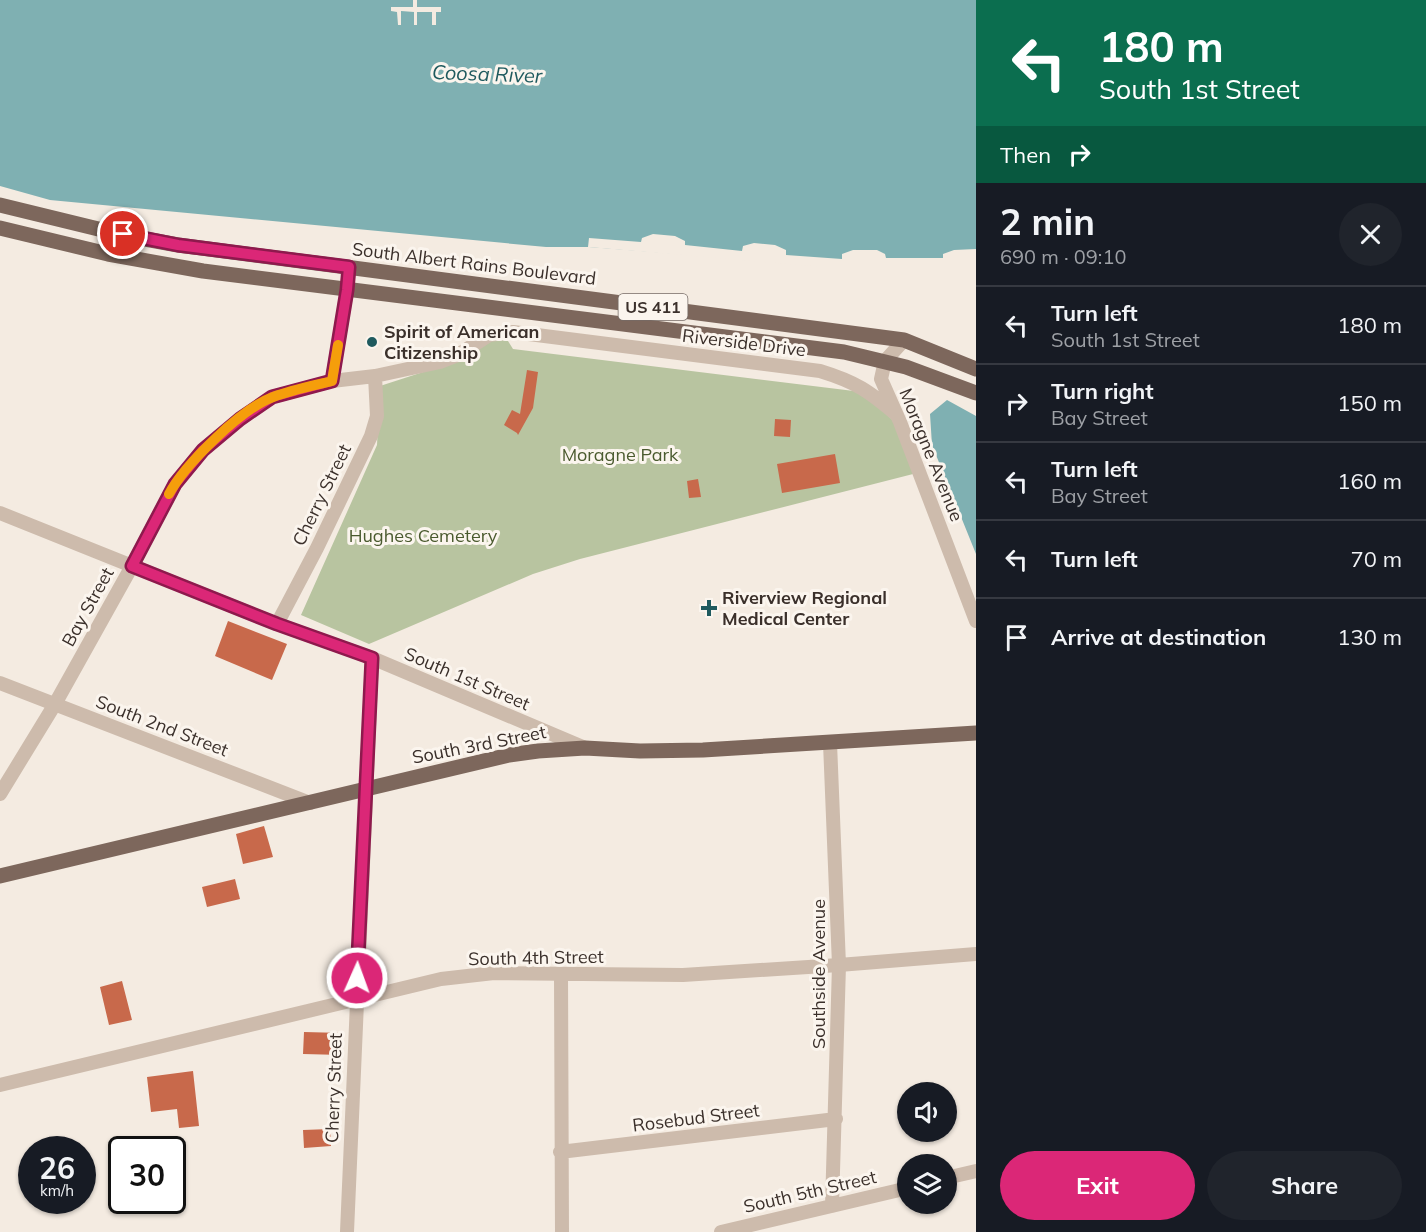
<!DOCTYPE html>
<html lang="en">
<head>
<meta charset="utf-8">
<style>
  :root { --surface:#171b24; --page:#20242c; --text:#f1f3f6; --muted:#9ea1a6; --line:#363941; --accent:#db2777 }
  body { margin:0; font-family:Mulish,sans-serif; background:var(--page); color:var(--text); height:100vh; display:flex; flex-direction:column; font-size:22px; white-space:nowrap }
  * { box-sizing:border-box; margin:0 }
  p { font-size:20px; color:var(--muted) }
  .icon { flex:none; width:33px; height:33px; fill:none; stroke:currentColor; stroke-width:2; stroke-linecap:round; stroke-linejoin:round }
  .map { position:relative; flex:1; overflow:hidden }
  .details { display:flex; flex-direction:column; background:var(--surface); width:450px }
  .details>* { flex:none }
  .hud { background:#0b6e4f; color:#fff; overflow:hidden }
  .fabs { position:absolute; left:897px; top:1082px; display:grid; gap:12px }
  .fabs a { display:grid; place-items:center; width:60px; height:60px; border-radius:50%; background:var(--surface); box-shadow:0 2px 4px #0004; font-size:30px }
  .speed { position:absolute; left:18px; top:1136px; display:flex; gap:12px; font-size:30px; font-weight:700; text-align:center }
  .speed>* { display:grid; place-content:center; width:78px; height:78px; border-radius:50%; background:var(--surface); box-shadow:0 2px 4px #0004; line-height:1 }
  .speed small { font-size:15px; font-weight:400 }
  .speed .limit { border:3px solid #111; border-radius:9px; background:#fff; color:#111 }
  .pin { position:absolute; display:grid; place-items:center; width:51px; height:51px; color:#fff; margin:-26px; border:3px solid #fff; border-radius:50%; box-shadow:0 2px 6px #0007 }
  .me { position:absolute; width:66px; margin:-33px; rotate:2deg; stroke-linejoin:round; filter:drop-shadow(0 0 4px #0008) }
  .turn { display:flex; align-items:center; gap:21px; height:126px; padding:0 24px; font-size:27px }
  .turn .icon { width:78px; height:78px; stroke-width:2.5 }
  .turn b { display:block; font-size:42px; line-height:51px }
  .then { display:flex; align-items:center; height:57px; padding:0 24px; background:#0003; gap:12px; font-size:22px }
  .round { display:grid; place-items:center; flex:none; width:63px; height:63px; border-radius:32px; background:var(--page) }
  .overview { display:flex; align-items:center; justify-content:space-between; height:102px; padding:0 24px }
  h1 { font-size:36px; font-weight:700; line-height:45px }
  .cta { display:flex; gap:12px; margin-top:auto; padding:12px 24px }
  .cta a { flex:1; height:69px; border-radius:36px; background:var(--accent); color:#fff; font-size:24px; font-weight:700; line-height:69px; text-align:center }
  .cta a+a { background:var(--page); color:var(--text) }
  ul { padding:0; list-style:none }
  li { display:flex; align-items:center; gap:18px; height:78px; padding:0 24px; border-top:2px solid var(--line) }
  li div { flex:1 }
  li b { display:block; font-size:22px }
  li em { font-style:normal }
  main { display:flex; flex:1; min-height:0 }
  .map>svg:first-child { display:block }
  .green { fill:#b8c4a0 }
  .water { fill:#7fb0b2 }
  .pier { fill:#f4ebe1 }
  .building { fill:#c8694b }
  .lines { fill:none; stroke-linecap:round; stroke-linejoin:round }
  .minor { stroke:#cdbbac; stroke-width:14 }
  .major { stroke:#7d675c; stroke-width:15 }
  .route-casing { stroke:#8e194d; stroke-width:15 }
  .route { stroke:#db2777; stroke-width:10 }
  .slow { stroke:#f59e0b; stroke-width:10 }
  .poi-dot { fill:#1f5a5e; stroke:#fbf5ee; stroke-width:2 }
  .labels { text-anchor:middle; stroke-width:6; stroke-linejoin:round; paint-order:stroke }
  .shield { fill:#fbf5ee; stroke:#756b66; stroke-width:1.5 }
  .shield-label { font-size:16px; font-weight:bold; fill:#3b302b }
  .street-label { font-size:18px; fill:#3b302b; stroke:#fbf5ee }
  .poi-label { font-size:18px; font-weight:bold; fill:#3b302b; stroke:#fbf5ee; text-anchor:start }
  .park-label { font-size:18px; fill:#4a5a2e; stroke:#fbf5ee }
  .water-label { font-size:20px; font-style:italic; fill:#1f5a5e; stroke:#fbf5ee }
</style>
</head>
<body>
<main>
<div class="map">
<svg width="976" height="1232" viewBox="0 0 976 1232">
  <rect width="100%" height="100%" fill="#f4ebe1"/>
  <path class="green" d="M 502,338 L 508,341 L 513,349 L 862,392 L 897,424 L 917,473 L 580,559 L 533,574 L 369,644 L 301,615 L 377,445 L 380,386 L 454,362 L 479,345 Z"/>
  <path class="water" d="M 0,0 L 976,0 L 976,265 L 835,266 L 589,247 L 546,247 L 50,200 L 0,186 Z
    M 947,400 L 976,416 L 976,554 L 932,445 L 930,414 Z"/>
  <path class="pier" d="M 413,0 L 417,0 L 417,7 L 441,7 L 441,12 L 436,12 L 436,25 L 432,25 L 432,12 L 417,12 L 417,25 L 414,25 L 414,12 L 401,11 L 401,25 L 398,25 L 397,12 L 391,11 L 391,7 L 413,7 Z
    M 653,234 L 675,236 L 685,241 L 685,245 L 742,251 L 743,246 L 754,243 L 775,245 L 786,250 L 786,255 L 842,259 L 842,254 L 853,250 L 877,250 L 885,254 L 886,258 L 943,258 L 943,254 L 954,250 L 976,249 L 976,268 L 835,268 L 588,247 L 589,238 L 641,242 L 642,238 Z"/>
  <path class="building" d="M 527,370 L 538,372 L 533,408 L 518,435 L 517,433 L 504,425 L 512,410 L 520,414 Z
    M 775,419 L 791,420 L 790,437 L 774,436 Z
    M 835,454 L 840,483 L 782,493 L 777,464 Z
    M 698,479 L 701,497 L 689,498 L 687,481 Z
    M 228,621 L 287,644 L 272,680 L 215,656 Z
    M 264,826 L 273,857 L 243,864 L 236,834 Z
    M 235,879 L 240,899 L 207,907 L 202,887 Z
    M 122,981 L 132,1020 L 109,1025 L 100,987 Z
    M 304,1032 L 343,1033 L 342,1055 L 303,1054 Z
    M 193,1071 L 199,1126 L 179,1128 L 177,1109 L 151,1112 L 147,1077 Z
    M 330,1129 L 331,1146 L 304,1148 L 303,1130 Z"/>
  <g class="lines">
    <path class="minor" d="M 904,340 L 885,361 L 881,379 L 900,422 L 976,621
      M 332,381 L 347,290 L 349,267
      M 0,513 L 277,624 L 372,658 L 585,748
      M 277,624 L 317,548 L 371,436 L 377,416 L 375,376
      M 0,683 L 310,803
      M 830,743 L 839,965 L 832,1206
      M 0,794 L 55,704 L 132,566 L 175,484 L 203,450 L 240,419 L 272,397 L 332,381 L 375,376 L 440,362 L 458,355 L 489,335 L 513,332 L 820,371 C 856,382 869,391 897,415
      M 561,974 L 562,1232
      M 0,1085 L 441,979 L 494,973 L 683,975 L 839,965 L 976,954
      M 560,1152 L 836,1119
      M 946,1178 L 976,1171
      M 347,1232 L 372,658
      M 721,1232 L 908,1188"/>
    <path class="major" d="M 0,205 L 123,235 L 178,245 L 904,340 L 976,369
      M 0,228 L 108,254 L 203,271 L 844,352 L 906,367 L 976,393
      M 0,876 L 509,755 L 538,751 L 585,748 L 640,751 L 703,750 L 976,733"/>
  </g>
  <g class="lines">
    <defs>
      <path id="route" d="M 123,234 L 178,245 L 349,267 L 347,290 L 332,381 L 272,397 L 240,419 L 203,450 L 175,484 L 132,566 L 277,624 L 372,658 L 357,978"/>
    </defs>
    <use href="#route" class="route-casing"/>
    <use href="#route" class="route"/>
    <path class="slow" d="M 169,494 C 185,464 241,409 273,397 C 292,390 312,386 332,381 L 338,345"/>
  </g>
  <g class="poi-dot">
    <circle cx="372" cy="342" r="6"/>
    <path d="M706 599h6v6h6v6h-6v6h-6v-6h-6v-6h6z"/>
  </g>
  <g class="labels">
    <rect class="shield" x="618.5" y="294" width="69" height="26" rx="4.5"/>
    <g class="shield-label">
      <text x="653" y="313">US 411</text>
    </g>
    <g class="street-label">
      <text transform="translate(474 264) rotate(7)" y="6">South Albert Rains Boulevard</text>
      <text transform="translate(744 343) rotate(7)" y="6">Riverside Drive</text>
      <text transform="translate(931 455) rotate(68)" y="6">Moragne Avenue</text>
      <text transform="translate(322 495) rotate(-64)" y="6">Cherry Street</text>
      <text transform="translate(88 607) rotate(-61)" y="6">Bay Street</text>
      <text transform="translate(467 679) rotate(23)" y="6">South 1st Street</text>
      <text transform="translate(162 726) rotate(21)" y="6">South 2nd Street</text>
      <text transform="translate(479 745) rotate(-11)" y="6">South 3rd Street</text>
      <text transform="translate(536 958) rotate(-1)" y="6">South 4th Street</text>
      <text transform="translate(819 974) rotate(-90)" y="6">Southside Avenue</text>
      <text transform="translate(334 1088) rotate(-88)" y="6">Cherry Street</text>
      <text transform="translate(696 1118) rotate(-7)" y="6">Rosebud Street</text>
      <text transform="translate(810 1192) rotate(-13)" y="6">South 5th Street</text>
    </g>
    <g class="poi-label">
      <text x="384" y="338">Spirit of American<tspan x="384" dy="21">Citizenship</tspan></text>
      <text x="722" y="604">Riverview Regional<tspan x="722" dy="21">Medical Center</tspan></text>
    </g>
    <g class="park-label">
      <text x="620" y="461">Moragne Park</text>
      <text x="423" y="542">Hughes Cemetery</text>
    </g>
    <g class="water-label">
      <text transform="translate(487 74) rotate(2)" y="7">Coosa River</text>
    </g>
  </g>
</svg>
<div class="fabs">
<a><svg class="icon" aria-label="sound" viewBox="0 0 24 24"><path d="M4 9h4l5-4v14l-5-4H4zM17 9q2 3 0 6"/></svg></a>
<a><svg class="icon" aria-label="layers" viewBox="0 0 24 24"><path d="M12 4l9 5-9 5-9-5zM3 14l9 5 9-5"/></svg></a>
</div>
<div class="speed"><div>26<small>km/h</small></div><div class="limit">30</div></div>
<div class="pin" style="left:123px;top:234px;background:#d93025"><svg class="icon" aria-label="arrive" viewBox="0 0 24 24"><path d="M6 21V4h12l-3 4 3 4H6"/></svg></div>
<svg class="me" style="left:357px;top:978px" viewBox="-20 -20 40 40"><circle r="17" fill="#db2777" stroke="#fff" stroke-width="3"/><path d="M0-11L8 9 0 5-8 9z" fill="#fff"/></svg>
</div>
<section class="details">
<div class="hud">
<div class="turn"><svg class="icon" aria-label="left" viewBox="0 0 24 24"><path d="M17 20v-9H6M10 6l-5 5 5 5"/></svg><div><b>180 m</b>South 1st Street</div></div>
<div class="then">Then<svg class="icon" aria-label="right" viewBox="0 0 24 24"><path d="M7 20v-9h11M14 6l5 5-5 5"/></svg></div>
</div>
<div class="overview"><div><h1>2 min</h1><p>690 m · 09:10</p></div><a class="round"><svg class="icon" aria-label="close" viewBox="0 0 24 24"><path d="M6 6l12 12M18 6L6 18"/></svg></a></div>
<ul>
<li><svg class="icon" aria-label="left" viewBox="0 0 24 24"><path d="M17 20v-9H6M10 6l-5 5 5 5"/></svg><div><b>Turn left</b><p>South 1st Street</p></div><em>180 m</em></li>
<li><svg class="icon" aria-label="right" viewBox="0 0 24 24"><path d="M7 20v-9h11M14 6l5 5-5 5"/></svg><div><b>Turn right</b><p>Bay Street</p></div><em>150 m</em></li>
<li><svg class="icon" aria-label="left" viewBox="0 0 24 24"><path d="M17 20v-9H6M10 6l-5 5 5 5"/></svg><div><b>Turn left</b><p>Bay Street</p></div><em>160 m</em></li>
<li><svg class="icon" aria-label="left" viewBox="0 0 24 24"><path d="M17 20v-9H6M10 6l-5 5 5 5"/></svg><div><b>Turn left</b></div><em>70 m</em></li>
<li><svg class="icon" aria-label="arrive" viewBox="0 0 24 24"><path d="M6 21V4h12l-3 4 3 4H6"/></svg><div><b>Arrive at destination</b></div><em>130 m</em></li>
</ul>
<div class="cta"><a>Exit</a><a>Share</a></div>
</section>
</main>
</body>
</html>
